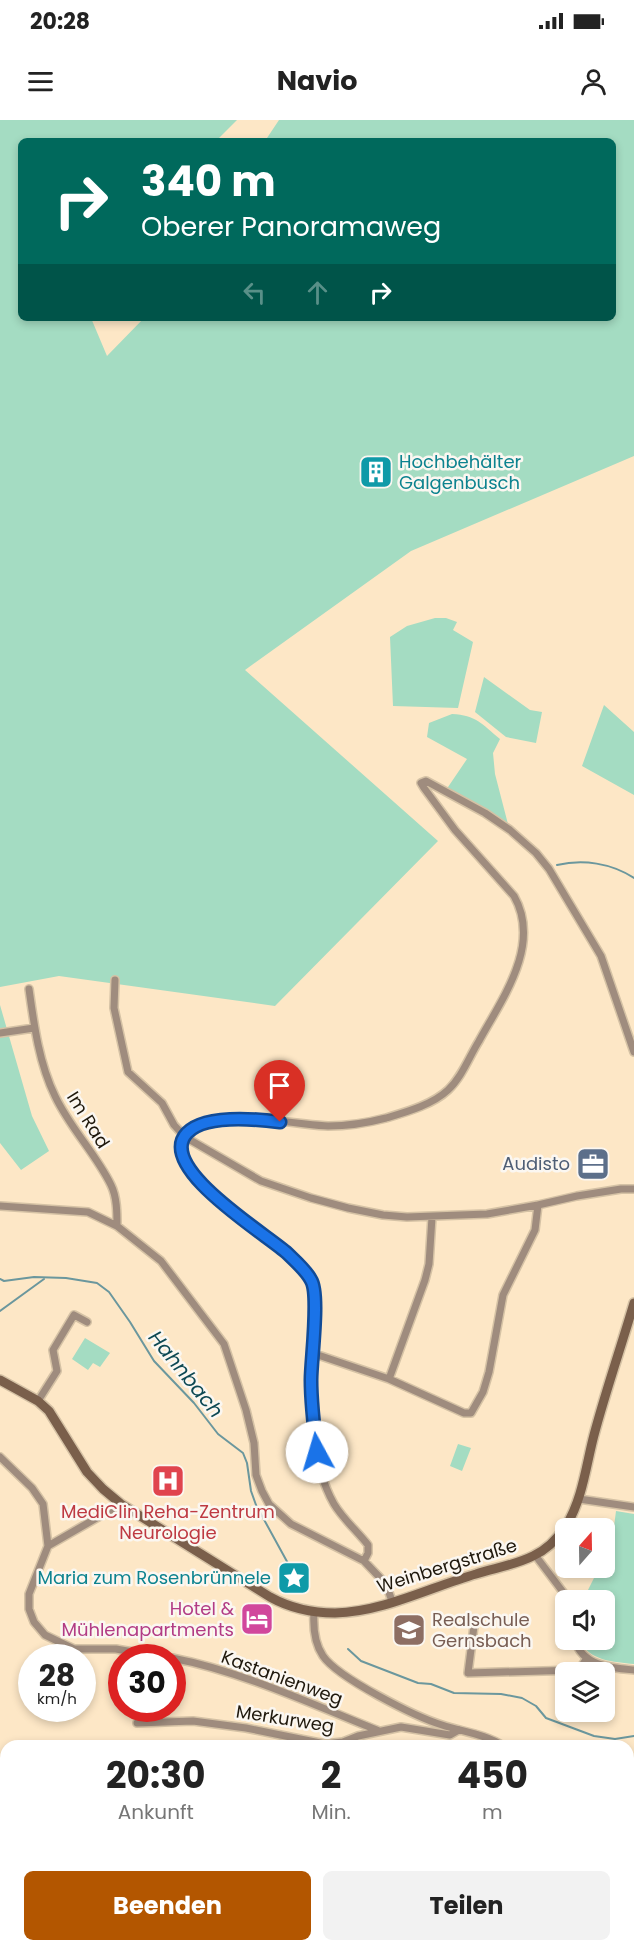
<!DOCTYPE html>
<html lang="de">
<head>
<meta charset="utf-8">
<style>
  :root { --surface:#fff; --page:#f2f2f2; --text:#222; --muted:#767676; --accent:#b35600 }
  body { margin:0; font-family:Poppins,sans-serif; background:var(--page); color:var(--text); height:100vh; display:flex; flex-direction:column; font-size:22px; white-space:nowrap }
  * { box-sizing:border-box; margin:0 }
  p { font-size:20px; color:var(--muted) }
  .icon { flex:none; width:33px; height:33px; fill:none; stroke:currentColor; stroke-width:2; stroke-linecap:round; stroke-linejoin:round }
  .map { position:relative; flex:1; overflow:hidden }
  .details { position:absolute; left:0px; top:1620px; width:634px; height:212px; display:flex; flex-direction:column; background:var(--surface); border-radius:18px 18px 0 0; box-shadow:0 3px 9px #0003 }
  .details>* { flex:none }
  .banner { position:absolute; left:18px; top:18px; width:598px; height:183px; border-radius:9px; box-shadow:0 3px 9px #0003; background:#00695c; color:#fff; overflow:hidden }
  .needle { width:39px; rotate:20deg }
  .fabs { position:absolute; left:555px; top:1398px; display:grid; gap:12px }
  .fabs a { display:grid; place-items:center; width:60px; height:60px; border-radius:9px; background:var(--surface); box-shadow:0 3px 9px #0003; font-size:30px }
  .speed { position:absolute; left:18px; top:1524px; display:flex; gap:12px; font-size:30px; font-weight:700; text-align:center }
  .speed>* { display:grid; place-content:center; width:78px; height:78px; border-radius:50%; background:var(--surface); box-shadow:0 3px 9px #0003; line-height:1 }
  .speed small { font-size:15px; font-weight:400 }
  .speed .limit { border:9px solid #d22; background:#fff; color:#111 }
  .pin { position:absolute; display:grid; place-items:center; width:51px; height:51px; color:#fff; margin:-62px -26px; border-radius:50% 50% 50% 0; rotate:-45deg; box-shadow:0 0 6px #0007 }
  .pin .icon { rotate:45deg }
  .me { position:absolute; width:66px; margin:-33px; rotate:354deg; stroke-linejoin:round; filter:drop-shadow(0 0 4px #0008) }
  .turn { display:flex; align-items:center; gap:21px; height:126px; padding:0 24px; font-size:27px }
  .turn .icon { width:78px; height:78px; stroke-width:2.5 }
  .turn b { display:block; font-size:42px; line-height:51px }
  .lanes { display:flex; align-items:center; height:57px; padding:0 24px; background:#0003; justify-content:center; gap:30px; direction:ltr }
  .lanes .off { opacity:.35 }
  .eta { display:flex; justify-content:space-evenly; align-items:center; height:102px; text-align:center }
  .eta b { font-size:36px; font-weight:700; line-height:42px }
  .cta { display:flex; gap:12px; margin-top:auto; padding:12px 24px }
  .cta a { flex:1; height:69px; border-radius:9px; background:var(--accent); color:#fff; font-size:24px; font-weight:700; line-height:69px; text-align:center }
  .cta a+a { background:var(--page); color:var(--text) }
  .status { display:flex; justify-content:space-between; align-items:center; height:42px; padding:0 30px; background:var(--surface); direction:ltr }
  .status svg { height:16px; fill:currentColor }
  header { display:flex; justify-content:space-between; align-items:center; height:78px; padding:0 24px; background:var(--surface); font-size:27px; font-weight:700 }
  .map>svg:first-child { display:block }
  .green { fill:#a4dcc2 }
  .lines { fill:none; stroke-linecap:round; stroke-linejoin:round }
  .stream { stroke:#6b979d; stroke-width:2 }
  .street-casing { stroke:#d5c2a5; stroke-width:10 }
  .secondary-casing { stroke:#d5c2a5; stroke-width:12 }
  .street { stroke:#9f8c7e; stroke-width:7 }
  .secondary { stroke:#7a5f4b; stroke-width:9 }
  .route-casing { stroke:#114b97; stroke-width:15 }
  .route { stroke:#1a73e8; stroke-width:10 }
  .labels { text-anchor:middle; stroke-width:5; stroke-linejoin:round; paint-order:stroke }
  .culture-label { font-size:18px; fill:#0d838f; stroke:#fbf7f1; text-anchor:start }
  .street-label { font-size:18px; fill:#1f180c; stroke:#fbf7f1 }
  .service-label { font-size:18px; fill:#4e5e75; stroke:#fbf7f1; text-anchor:end }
  .health-label { font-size:18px; fill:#be3a42; stroke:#fbf7f1 }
  .hotel-label { font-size:18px; fill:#b23c85; stroke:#fbf7f1; text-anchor:end }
  .education-label { font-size:18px; fill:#785e54; stroke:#fbf7f1; text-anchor:start }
  .water-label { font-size:20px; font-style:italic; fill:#0e4953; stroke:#fbf7f1 }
</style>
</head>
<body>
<div class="status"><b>20:28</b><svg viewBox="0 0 49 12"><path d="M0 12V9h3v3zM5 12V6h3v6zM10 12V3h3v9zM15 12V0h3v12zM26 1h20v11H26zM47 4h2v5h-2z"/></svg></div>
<header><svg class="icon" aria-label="menu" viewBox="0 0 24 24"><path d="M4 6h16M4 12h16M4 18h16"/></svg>Navio<svg class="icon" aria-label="person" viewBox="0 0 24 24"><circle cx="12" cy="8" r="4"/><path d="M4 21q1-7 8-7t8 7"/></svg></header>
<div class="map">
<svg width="634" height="1831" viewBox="0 0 634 1831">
  <rect width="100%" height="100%" fill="#fde7c6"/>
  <path class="green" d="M 0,0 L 237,0 L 216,21 L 21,21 L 21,198 L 91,198 L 107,236 L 144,198 L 614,198 L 614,21 L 265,21 L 279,0 L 634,0 L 634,336 L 411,431 L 245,550 L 438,721 L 275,886 L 59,856 L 0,867 Z
    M 435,498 L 446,498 L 457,502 L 453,510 L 473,522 L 458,588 L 393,586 L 390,517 L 407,506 Z
    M 484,557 L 530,590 L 542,592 L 536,623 L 506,617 L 475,592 Z
    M 604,585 L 634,612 L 634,675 L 582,646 Z
    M 452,594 C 476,595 482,604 500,619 L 493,633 L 495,654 L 509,708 L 446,670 L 467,639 L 427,617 L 429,603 Z
    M 0,885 L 32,996 L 49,1031 L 21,1050 L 0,1023 Z
    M 85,1218 L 110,1233 L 100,1247 L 93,1243 L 88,1250 L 72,1239 Z
    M 458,1324 L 471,1328 L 462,1351 L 450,1346 Z
    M 616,1391 L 634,1394 L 634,1544 C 614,1542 589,1541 579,1520 L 604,1520 L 604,1480 L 578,1480 L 583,1470 L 587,1472 L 599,1448 L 604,1448 L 606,1432 L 605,1427 L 607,1422 L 612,1422 Z
    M 393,1621 L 420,1624 L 419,1626 L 372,1626 Z"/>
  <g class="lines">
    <path class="stream" d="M 557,745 C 583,739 611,743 634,758
      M 0,1159 L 4,1161 L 34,1157 L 66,1158 L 97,1163 L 109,1172 L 130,1202 L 154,1241 L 194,1283 L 218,1314 L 243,1333 L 247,1343 L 251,1371 L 256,1385 L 290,1447
      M 0,1191 L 44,1159
      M 348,1529 L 361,1541 L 418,1563 L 431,1564 L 454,1573 L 501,1574 L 522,1578 L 536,1586 L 546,1598 L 594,1616 L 615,1619 L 634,1616
      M 0,1762 L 6,1765"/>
    <defs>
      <path id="street" d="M 115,860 L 114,888 L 128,952 L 162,983 L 174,1005 L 185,1017 L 261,1061 L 311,1078 L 348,1088 L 383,1095 L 407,1097 L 487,1094 L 538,1085 L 577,1076 L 621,1069 L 634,1069
        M 29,869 C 34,905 39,943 55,976 C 70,1008 96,1034 111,1065 C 117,1077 117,1093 117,1106
        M 0,913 L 34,908
        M 0,1086 L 88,1092 L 117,1106 L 161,1141 L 224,1224 L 246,1290 L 254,1323 L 256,1355 L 262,1371 L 269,1384 L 291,1404 L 364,1441 L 386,1464 L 392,1481
        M 312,1235 L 321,1236 L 389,1259 L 464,1293 L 471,1293 L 483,1272 L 489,1252 L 503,1175 L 535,1110 L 538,1085
        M 389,1259 L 425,1160 L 429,1144 L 432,1097
        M 38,1281 L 57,1251 L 53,1230 L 74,1195 L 87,1202
        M 0,1337 L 32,1368 L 43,1384 L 48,1426
        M 579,1379 L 634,1387
        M 121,1384 L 48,1426 L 29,1474 L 29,1489 L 34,1502 L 45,1515 L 74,1529 L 116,1529 L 167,1538
        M 535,1435 L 569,1480
        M 364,1441 L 368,1433 L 368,1425 C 357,1411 343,1399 334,1384 C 310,1342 310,1282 312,1235 C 313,1214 317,1189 314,1167 C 306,1127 171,1069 182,1024 C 191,983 298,1005 328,1006 C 347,1006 367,1003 386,998 C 406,992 432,985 448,970 C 462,957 469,937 479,921 C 502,879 542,825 514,776 L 455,710 L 424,668 L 421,663 L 426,661 L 485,693 L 510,710 L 536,733 L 549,749 L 601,836 L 634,932
        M 314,1492 C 313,1508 314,1523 323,1536 C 338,1558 416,1597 442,1605 C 463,1612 485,1614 503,1626
        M 474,1506 L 468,1553 L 579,1550 L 587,1538
        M 575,1520 C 582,1546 611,1548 634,1550
        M 172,1538 C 241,1551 314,1585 379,1611
        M 137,1603 L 193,1601 L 246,1608 L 325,1624 L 343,1622 L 358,1616 L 401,1607 L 450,1615 L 459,1610
        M 628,1697 L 634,1698
        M 0,1719 L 6,1717
        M 628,1758 L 634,1759
        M 628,1776 L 634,1776
        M 302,1826 L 329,1831
        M 0,1827 L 5,1831
        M 268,1831 L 271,1826
        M 465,1831 L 473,1826"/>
      <path id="secondary" d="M 0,1260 L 38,1281 L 49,1291 L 87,1352 L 103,1369 L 121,1384 L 270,1477 C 290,1488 312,1493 335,1493 C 383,1492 431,1467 476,1454 C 495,1448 515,1445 533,1436 C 546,1430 558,1418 566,1406 C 583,1378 586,1345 594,1315 C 606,1270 621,1227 634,1183
        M 0,1703 L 6,1703
        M 628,1813 L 634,1814"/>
    </defs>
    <use href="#street" class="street-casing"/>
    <use href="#secondary" class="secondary-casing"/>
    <use href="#street" class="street"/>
    <use href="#secondary" class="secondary"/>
  </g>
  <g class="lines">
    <defs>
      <path id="route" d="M 280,1002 C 256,999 205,994 187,1013 C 155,1047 266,1114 287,1133 C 295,1141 306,1150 311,1160 C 320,1174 311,1240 311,1260 C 311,1284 314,1308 317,1332"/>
    </defs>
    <use href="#route" class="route-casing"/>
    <use href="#route" class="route"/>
  </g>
  <defs>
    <symbol id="building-square" viewBox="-11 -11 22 22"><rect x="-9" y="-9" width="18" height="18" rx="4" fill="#0f9aa8" stroke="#fbf7f1"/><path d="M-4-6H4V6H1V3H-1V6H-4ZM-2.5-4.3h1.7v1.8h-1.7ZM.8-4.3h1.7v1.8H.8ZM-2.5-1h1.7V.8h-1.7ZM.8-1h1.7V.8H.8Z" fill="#fff"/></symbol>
    <symbol id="office-square" viewBox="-11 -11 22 22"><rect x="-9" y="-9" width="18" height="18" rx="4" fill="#5c6f8a" stroke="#fbf7f1"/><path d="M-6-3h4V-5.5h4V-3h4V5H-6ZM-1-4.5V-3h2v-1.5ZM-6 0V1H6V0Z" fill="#fff"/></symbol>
    <symbol id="hospital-square" viewBox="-11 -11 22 22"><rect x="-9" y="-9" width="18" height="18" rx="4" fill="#e0444e" stroke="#fbf7f1"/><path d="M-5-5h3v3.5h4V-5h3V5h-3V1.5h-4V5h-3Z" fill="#fff"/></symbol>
    <symbol id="sight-square" viewBox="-11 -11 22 22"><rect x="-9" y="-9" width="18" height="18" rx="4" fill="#0f9aa8" stroke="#fbf7f1"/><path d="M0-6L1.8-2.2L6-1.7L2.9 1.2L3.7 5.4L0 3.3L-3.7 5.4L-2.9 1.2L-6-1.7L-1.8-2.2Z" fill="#fff"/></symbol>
    <symbol id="hotel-square" viewBox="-11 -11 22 22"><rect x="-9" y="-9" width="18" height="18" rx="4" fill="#d1479c" stroke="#fbf7f1"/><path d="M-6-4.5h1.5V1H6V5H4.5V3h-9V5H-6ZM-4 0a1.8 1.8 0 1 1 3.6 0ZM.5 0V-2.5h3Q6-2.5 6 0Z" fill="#fff"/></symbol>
    <symbol id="school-square" viewBox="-11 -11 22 22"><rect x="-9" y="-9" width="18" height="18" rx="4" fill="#8d6e63" stroke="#fbf7f1"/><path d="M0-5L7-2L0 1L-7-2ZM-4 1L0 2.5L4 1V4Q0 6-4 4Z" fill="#fff"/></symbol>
  </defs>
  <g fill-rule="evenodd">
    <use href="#building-square" x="357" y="333" width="38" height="38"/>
    <use href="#office-square" x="574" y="1025" width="38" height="38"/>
    <use href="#hospital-square" x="149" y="1342" width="38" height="38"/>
    <use href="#sight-square" x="275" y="1439" width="38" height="38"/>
    <use href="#hotel-square" x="238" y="1480" width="38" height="38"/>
    <use href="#school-square" x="390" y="1491" width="38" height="38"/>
  </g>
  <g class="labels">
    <g class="culture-label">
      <text x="399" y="348">Hochbehälter<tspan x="399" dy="21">Galgenbusch</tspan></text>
      <text x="271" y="1464" text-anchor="end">Maria zum Rosenbrünnele</text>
    </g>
    <g class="street-label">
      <text transform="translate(88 1000) rotate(58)" y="6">Im Rad</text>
      <text transform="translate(447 1446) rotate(-17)" y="6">Weinbergstraße</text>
      <text transform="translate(282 1558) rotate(20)" y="6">Kastanienweg</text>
      <text transform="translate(285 1599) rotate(9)" y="6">Merkurweg</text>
    </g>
    <g class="service-label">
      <text x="570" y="1050">Audisto</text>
    </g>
    <g class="health-label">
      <text x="168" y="1398">MediClin Reha-Zentrum<tspan x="168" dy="21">Neurologie</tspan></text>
    </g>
    <g class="hotel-label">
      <text x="234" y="1495">Hotel &amp;<tspan x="234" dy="21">Mühlenapartments</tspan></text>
    </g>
    <g class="education-label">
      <text x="432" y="1506">Realschule<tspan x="432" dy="21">Gernsbach</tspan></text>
    </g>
    <g class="water-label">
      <text transform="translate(186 1254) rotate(51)" y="7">Hahnbach</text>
    </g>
  </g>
</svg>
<div class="fabs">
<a><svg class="needle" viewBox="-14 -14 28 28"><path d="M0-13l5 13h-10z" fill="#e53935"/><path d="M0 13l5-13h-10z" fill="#767676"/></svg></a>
<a><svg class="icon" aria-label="sound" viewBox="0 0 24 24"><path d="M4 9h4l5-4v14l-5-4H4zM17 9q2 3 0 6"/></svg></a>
<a><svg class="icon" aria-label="layers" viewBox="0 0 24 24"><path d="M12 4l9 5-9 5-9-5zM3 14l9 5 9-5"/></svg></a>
</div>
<div class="speed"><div>28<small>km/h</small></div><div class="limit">30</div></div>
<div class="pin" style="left:280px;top:1002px;background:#d93025"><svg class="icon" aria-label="arrive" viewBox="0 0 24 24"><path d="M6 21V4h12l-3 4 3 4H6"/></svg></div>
<svg class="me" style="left:317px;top:1332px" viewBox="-20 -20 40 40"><circle r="19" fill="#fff"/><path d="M0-13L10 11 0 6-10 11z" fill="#1a73e8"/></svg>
<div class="banner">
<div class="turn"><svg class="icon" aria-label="right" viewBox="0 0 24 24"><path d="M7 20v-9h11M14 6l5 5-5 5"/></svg><div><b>340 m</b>Oberer Panoramaweg</div></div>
<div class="lanes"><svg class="icon off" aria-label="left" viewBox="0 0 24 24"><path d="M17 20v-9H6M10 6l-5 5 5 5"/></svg><svg class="icon off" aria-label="ahead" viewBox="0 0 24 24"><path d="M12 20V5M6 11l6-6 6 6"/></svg><svg class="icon" aria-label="right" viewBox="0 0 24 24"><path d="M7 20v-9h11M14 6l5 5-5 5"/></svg></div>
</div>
<section class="details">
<div class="eta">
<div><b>20:30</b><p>Ankunft</p></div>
<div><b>2</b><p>Min.</p></div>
<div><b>450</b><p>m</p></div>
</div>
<div class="cta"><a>Beenden</a><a>Teilen</a></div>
</section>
</div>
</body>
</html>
